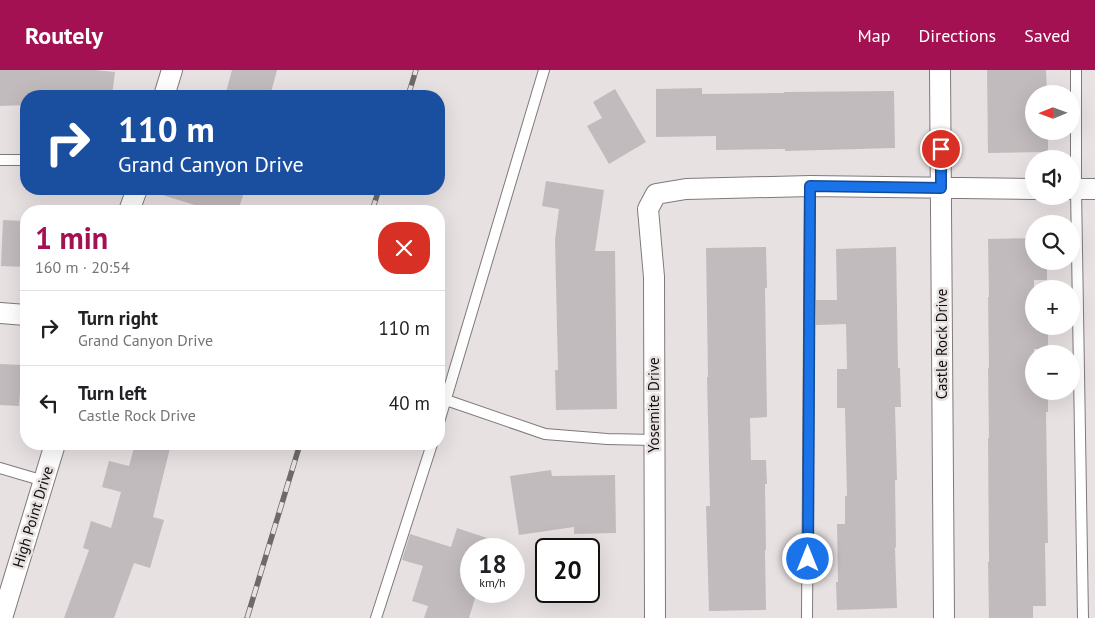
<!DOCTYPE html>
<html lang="en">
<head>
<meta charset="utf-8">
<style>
  :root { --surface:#fff; --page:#f6f6f6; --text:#202124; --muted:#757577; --line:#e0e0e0; --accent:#a41152 }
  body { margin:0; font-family:"PT Sans",sans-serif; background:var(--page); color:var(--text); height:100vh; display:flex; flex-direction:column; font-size:19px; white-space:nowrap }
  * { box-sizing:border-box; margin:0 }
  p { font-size:16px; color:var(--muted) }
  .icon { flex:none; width:28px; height:28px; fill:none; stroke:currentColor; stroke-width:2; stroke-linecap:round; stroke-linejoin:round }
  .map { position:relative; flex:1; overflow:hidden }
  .sheet { position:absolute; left:20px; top:135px; width:425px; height:245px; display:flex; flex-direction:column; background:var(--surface); border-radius:20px; box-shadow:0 5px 20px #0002 }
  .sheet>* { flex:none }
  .top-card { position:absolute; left:20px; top:20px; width:425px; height:105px; border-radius:20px; box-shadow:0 5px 20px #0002; background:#1a4fa0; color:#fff; overflow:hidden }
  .needle { width:32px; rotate:269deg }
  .controls { position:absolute; left:1025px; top:15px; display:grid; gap:10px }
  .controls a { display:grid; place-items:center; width:55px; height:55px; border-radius:50%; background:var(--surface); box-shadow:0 5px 20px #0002; font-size:25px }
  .speed { position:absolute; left:460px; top:468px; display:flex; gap:10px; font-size:25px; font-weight:700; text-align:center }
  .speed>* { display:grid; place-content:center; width:65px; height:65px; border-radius:50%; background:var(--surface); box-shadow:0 5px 20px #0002; line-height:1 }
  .speed small { font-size:12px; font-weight:400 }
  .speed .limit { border:2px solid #111; border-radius:8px; background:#fff; color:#111 }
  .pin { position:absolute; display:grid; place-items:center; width:42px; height:42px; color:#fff; margin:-21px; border:2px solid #fff; border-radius:50%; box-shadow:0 1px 5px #0007 }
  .me { position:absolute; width:55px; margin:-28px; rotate:0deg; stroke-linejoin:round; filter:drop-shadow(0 0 4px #0008) }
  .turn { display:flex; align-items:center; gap:18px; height:105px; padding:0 15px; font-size:22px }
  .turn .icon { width:65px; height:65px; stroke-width:2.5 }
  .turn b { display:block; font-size:35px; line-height:42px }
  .round { display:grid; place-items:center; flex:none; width:52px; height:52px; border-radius:20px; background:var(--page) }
  .summary { display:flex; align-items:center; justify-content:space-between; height:85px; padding:0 15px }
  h1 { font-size:30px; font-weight:800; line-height:38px; color:var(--accent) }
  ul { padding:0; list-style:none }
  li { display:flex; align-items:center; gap:15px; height:75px; padding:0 15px; border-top:1px solid var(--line) }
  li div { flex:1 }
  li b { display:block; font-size:19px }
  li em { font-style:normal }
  header { display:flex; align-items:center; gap:30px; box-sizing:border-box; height:70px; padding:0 25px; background:var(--accent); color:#fff }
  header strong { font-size:24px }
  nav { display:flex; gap:28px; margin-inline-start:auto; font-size:18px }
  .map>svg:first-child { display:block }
  .building { fill:#c2bbbd }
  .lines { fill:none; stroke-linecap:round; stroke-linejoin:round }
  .lane-casing { stroke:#80797b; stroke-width:12 }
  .street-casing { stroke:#80797b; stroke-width:22 }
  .lane { stroke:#fff; stroke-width:10 }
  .street { stroke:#fff; stroke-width:20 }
  .rail-casing { stroke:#6e6a6a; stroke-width:5.5 }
  .rail { stroke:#e8e1e2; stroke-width:4; stroke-dasharray:11; stroke-linecap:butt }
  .route-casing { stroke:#114b97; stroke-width:12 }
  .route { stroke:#1a73e8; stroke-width:9 }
  .labels { text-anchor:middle; stroke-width:5; stroke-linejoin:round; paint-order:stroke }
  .street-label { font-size:15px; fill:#100e0e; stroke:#e8e1e2 }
</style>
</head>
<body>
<header>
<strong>Routely</strong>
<nav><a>Map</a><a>Directions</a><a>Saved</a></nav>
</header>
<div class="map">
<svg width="1095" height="548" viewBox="0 0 1095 548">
  <rect width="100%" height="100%" fill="#e8e1e2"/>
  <path class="building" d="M 0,0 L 94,0 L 115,2 L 112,26 L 26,26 L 26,35 L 0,36 Z
    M 232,0 L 277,0 L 270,26 L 225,26 Z
    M 987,0 L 1046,0 L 1047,23 L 1034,23 L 1034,61 L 1048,61 L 1048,82 L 988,83 Z
    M 702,18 L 702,24 L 784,23 L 784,22 L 894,21 L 895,78 L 785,81 L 785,79 L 716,80 L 716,66 L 656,67 L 656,19 Z
    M 615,19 L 646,72 L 609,94 L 587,56 L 602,48 L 593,32 Z
    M 546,111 L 604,120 L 595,181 L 615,181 L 617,339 L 556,340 L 555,300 L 558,300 L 555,170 L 559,139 L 542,136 Z
    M 156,119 L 245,119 L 238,141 L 214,141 L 156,123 Z
    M 3,150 L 26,151 L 26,197 L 1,196 Z
    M 1034,168 L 1034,191 L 1047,191 L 1047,210 L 1034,210 L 1034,256 L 1048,256 L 1048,279 L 1034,279 L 1034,321 L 1048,321 L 1048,342 L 1046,342 L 1048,473 L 1045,473 L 1046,536 L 1033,536 L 1033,548 L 989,548 L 988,492 L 989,492 L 988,368 L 989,368 L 988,298 L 989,298 L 988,227 L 989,227 L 988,169 Z
    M 766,177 L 767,218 L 765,218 L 767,347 L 750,348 L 751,390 L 766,390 L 767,414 L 765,414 L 766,480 L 765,480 L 766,540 L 709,541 L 706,436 L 710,436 L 707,307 L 708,307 L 706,178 Z
    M 896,177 L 898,298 L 900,298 L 901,337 L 895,337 L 897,410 L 895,410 L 896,477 L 895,478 L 897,538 L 837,540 L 836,512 L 838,512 L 837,454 L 845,454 L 845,426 L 847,426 L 845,338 L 837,338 L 837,299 L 847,299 L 846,254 L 816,255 L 816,230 L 837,230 L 836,179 Z
    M 0,294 L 22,295 L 19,336 L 0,335 Z
    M 135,374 L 171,374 L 153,447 L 164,450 L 150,498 L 134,493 L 114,548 L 64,548 L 89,480 L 83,478 L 91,451 L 111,458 L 121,422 L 102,417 L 109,391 L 129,396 Z
    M 551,400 L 552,406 L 615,405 L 616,463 L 574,464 L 574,457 L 519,465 L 510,406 Z
    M 457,458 L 508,475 L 508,479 L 471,479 L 471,523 L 476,525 L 469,548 L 424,548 L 428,536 L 412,531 L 423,496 L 402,490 L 410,464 L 451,477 Z"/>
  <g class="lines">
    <defs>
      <path id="lane" d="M 1076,0 L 1076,119 L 1083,548
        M 0,90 L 26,90
        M 446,330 L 545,364 L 607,369 L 654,370
        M 439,352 L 544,0
        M 0,398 L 44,411
        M 376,548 L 432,374
        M 807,548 L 810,116"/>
      <path id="street" d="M 940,0 L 944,548
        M 164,26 L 172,0
        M 1071,119 L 1095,119
        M 129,141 L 137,119
        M 0,243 L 26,245
        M 2,548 L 55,374
        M 655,548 L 654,207 L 648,139 L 656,124 L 686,119 L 810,116 L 1034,119"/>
    </defs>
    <use href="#lane" class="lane-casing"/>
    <use href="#street" class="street-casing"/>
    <use href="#lane" class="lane"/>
    <use href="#street" class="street"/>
    <defs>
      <path id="rail" d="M 408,26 L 416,0
        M 372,141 L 379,119
        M 247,548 L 300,374"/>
    </defs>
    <use href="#rail" class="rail-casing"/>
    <use href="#rail" class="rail"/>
  </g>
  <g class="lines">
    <defs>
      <path id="route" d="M 808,489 L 810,116 L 941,118 L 941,79"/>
    </defs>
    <use href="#route" class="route-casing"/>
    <use href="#route" class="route"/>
  </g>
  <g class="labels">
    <g class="street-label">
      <text transform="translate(942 274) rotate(-90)" y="5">Castle Rock Drive</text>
      <text transform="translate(654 335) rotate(-90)" y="5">Yosemite Drive</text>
      <text transform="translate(33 447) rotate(-73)" y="5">High Point Drive</text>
    </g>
  </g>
</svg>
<div class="controls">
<a><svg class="needle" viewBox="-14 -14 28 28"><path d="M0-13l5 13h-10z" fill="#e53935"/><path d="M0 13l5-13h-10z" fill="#757577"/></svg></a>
<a><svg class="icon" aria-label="sound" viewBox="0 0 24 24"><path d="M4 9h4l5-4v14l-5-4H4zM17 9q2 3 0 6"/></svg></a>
<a><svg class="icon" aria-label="search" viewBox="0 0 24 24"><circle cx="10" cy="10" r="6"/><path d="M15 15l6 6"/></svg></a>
<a>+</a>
<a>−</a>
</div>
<div class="speed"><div>18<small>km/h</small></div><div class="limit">20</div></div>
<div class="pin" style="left:941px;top:79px;background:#d93025"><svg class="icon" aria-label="arrive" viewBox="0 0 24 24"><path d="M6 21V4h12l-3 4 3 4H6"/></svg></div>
<svg class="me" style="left:808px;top:489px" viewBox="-20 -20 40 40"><circle r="17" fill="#1a73e8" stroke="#fff" stroke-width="3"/><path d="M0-11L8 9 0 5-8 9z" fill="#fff"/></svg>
<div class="top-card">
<div class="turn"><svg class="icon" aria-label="right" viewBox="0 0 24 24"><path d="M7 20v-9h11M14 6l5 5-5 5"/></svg><div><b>110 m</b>Grand Canyon Drive</div></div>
</div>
<section class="sheet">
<div class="summary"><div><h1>1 min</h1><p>160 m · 20:54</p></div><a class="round" style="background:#d93025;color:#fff"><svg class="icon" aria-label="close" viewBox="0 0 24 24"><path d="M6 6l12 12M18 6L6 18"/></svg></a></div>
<ul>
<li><svg class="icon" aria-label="right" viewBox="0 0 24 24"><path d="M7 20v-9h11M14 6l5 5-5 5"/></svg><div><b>Turn right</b><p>Grand Canyon Drive</p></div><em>110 m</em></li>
<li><svg class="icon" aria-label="left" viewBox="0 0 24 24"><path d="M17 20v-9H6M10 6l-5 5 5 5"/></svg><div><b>Turn left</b><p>Castle Rock Drive</p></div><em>40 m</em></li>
</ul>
</section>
</div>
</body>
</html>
